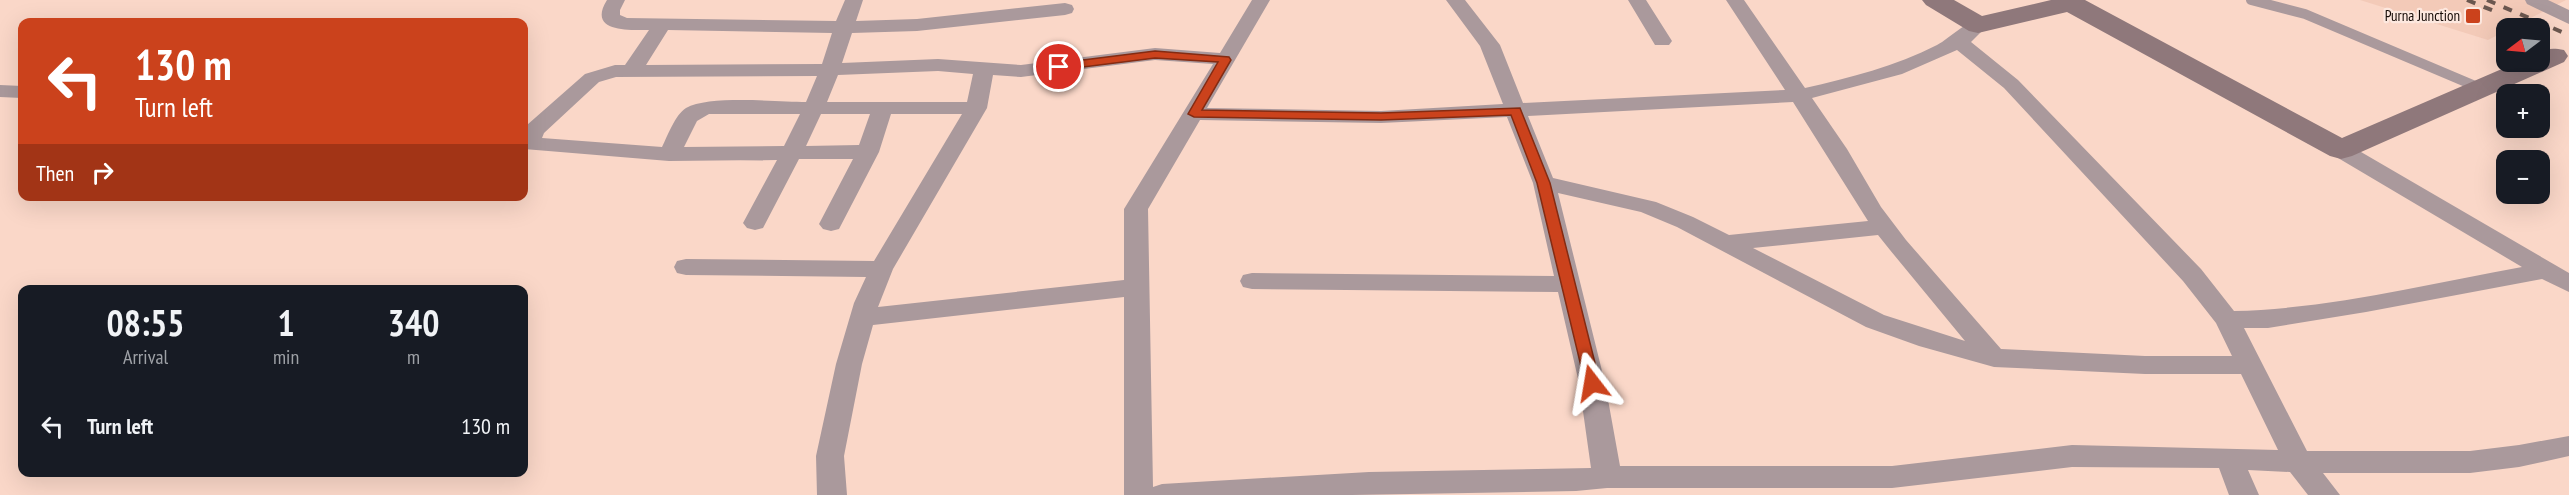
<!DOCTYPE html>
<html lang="en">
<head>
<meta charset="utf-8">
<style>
  :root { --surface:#171b24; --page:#242831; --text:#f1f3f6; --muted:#9ea1a6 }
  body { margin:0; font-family:"PT Sans Narrow",sans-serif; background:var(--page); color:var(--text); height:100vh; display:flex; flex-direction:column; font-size:22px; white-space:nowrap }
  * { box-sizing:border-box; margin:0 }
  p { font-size:20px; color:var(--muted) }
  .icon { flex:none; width:33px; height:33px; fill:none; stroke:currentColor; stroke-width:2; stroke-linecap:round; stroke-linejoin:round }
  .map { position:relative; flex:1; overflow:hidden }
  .side { position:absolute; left:18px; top:285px; width:510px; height:192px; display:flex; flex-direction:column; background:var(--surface); border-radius:12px; box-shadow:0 6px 24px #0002 }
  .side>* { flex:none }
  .banner { position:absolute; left:18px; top:18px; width:510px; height:183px; border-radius:12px; box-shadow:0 6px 24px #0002; background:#cb421c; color:#fff; overflow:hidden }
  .needle { width:39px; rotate:254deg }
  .buttons { position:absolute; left:2496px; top:18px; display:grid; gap:12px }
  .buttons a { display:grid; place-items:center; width:54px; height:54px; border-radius:12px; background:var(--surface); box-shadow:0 6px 24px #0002; font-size:30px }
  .pin { position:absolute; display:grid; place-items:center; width:51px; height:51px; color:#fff; margin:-26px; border:3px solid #fff; border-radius:50%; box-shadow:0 2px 6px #0007 }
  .me { position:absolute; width:66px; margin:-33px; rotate:346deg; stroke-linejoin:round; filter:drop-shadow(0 0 4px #0008) }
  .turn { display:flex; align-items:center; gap:21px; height:126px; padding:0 18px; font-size:27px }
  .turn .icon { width:78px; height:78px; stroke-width:2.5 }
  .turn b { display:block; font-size:42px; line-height:51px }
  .then { display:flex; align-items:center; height:57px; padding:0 18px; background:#0003; gap:12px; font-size:22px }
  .eta { display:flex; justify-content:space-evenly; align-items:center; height:102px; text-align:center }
  .eta b { font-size:36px; font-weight:700; line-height:42px }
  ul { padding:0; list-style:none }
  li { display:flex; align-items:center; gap:18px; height:78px; padding:0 18px }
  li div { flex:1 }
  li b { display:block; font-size:22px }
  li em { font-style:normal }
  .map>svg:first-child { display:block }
  .built { fill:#f3cab8 }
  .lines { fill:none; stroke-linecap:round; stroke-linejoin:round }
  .lane { stroke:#aa999c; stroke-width:10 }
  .street { fill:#aa999c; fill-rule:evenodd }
  .secondary { fill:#8f787b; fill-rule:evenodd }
  .rail { stroke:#6b574f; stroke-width:4; stroke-dasharray:9 9; stroke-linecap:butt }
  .route { fill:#cb421c; stroke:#842b12; stroke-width:1.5 }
  .poi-dot { fill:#cb421c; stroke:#fde8df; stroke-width:2 }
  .labels { text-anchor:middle; stroke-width:4.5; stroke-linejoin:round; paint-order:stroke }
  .far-poi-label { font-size:15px; fill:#150a06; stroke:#fde8df; text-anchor:end }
</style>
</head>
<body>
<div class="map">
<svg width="2569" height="495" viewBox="0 0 2569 495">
  <rect width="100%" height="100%" fill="#fad7c8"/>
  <path class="built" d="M 2360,0 L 2566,0 L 2511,28 L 2506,28 L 2506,31 L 2488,40 Z"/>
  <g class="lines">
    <path class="lane" d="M 2251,0 L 2305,14 L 2480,88"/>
    <path class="street" d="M 607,0 L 625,0 L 620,10 L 620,15 L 627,18 L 836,21 L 845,0 L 863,0 L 856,21 L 917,19 L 1065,3 L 1072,5 L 1074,9 L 1072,13 L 1065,15 L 917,31 L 852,33 L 842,63 L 938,59 L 1021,65 L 1155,48 L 1220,53 L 1252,0 L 1270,0 L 1207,108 L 1381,111 L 1503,104 L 1480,46 L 1446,0 L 1465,0 L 1500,45 L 1523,103 L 1785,90 L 1726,0 L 1744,0 L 1805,88 C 1849,78 1896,66 1937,45 C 1952,37 1969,17 1985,21 L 1988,25 L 1971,42 L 2018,80 L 2201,269 L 2234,311 C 2330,309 2427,284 2522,267 L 2333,155 L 2330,150 L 2333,145 L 2341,143 L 2349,145 L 2569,273 L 2569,292 L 2542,279 L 2366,312 L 2268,328 L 2244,328 L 2307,451 L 2470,451 L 2519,445 L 2569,436 L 2569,456 L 2519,467 L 2470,473 L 2323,473 L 2340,495 L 2308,495 L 2290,472 L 2248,470 L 2259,495 L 2229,495 L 2219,468 L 2072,467 L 1892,488 L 1607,488 L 1576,491 L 1352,495 L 1124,495 L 1124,297 L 873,325 L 862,364 L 844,456 L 847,495 L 817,495 L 816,456 L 836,364 L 854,303 L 866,277 L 686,275 L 677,273 L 674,267 L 677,261 L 686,259 L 874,261 L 962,114 L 891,114 L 879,152 L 839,229 L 831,231 L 823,229 L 819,224 L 853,159 L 799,159 L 763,228 L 755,230 L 747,228 L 743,223 L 777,160 L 669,161 L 524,149 L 524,131 L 527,125 L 585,74 L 615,65 L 625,65 L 649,30 C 628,30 587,32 607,0 ZM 668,30 L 832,33 L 822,64 L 646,65 ZM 1957,50 L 2004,88 L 2183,281 L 2216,323 L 2232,356 L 2145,356 L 2001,349 L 1906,240 L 1881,207 L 1847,149 L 1812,98 L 1902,74 ZM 1155,60 L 1213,64 L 1124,209 L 1124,280 L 878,307 L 893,269 L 987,108 L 993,75 L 1021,77 ZM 938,71 L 973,74 L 967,102 L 827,102 L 838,75 ZM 817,76 L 806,102 C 777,102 709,95 686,108 C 675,115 668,135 662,147 L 542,138 L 544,133 L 599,82 L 616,77 ZM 1793,102 L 1868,221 L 1729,235 L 1693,217 L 1656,202 L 1553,178 L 1528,116 ZM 709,114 L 800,114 L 784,146 L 684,147 L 697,121 ZM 821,114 L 870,114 L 859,145 L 806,146 ZM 1507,117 L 1533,183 L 1554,276 L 1252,273 L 1243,275 L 1240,281 L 1243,287 L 1252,289 L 1558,292 L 1579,383 L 1591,468 L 1369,472 L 1162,484 L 1153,487 L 1148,209 L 1200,120 L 1381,123 ZM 1558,193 L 1641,212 L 1677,227 L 1866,327 L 1919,346 L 1994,367 L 2145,374 L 2241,374 L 2278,450 L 2072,445 L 1892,466 L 1620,466 L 1605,383 ZM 1878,235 L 1890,250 L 1965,341 L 1884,315 L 1753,248 Z
      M 1628,0 L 1646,0 L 1672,41 L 1669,45 L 1655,45 Z
      M 2525,0 L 2548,0 L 2569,10 L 2569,24 L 2527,4 Z
      M 0,85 L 22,86 L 22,98 L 0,97 Z"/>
    <path class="secondary" d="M 1922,0 L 1954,0 L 1982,16 L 2051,0 L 2085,0 L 2342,138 L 2518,62 L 2540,62 L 2540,52 C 2548,48 2554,48 2564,50 L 2568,56 L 2564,62 L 2352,156 L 2341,159 L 2330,156 L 2067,12 L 1978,33 L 1969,31 L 1926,5 Z"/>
    <path class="rail" d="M 2467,0 L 2494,11
      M 2487,0 L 2569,35"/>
  </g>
  <path class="route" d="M 1155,51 L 1229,57 L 1231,60 L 1202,110 L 1381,113 L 1520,108 L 1550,183 L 1600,383 L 1598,387 L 1587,387 L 1585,383 L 1537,183 L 1511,115 L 1381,120 L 1194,117 L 1188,114 L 1218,62 L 1155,58 L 1059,70 L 1053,67 L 1059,63 Z"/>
  <rect class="poi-dot" x="2465" y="8" width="16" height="16" rx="3"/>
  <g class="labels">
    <g class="far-poi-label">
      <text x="2460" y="21">Purna Junction</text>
    </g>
  </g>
</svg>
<div class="buttons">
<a><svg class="needle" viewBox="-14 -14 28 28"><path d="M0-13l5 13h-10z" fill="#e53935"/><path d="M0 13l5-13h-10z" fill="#9ea1a6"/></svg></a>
<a>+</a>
<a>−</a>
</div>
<div class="pin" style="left:1059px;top:67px;background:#d93025"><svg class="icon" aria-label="arrive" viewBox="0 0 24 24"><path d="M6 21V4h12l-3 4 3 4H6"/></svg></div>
<svg class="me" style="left:1592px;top:383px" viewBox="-20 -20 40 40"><path d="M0-17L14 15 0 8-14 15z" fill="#cb421c" stroke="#fff" stroke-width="4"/></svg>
<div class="banner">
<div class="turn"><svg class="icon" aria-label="left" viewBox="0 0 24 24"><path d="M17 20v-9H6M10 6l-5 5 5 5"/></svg><div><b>130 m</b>Turn left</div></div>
<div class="then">Then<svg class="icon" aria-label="right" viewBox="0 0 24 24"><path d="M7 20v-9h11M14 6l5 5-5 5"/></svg></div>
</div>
<section class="side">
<div class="eta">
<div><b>08:55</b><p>Arrival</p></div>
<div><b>1</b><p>min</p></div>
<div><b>340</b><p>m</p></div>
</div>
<ul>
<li><svg class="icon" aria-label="left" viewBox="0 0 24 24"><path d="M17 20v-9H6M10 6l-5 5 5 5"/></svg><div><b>Turn left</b></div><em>130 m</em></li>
</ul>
</section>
</div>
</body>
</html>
